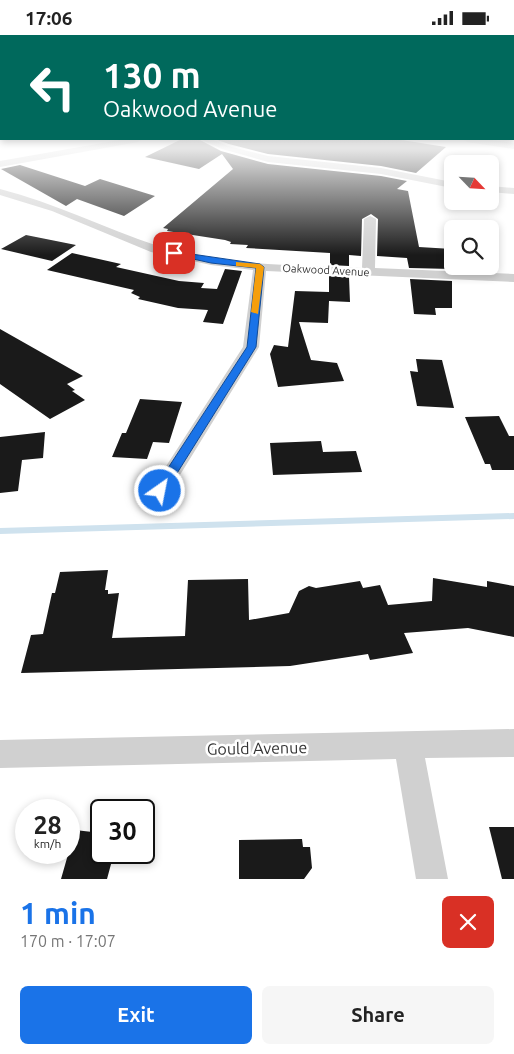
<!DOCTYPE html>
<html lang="en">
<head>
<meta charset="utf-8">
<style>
  :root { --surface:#fff; --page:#f6f6f6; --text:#222; --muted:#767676; --accent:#1a73e8 }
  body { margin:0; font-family:Ubuntu,sans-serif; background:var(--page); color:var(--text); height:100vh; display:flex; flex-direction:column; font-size:19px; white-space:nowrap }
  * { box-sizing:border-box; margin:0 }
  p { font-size:16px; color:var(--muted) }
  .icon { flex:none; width:28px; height:28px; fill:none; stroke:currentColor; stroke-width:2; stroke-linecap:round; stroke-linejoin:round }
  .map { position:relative; height:844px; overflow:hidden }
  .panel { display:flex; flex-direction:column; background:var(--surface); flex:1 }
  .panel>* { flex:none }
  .banner { position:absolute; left:0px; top:0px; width:515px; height:105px; box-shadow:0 2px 8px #0003; background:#00695c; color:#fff; overflow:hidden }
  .needle { width:32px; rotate:115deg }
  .tools { position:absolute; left:444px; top:120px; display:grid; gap:10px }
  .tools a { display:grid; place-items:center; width:55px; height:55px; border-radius:8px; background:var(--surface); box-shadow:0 2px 8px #0003; font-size:25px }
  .speed { position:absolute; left:15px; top:764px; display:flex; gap:10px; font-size:25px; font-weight:700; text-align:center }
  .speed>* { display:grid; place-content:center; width:65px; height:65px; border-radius:50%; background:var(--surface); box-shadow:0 2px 8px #0003; line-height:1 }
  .speed small { font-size:12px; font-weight:400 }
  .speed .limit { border:2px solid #111; border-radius:8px; background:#fff; color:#111 }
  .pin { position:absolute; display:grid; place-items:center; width:42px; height:42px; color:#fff; margin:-21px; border-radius:10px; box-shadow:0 2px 8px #0006 }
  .me { position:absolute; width:55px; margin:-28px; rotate:33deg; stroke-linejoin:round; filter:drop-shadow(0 0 4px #0008) }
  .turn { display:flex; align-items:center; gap:18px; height:105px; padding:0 20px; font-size:22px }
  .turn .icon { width:65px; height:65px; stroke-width:2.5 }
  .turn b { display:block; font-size:35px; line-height:42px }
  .round { display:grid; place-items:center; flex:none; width:52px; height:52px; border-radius:8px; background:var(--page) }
  .overview { display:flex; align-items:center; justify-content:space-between; height:85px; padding:0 20px }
  h1 { font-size:30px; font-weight:600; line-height:38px; color:var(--accent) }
  .primary-button { display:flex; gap:10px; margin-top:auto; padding:10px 20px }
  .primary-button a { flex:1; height:58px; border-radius:8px; background:var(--accent); color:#fff; font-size:20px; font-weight:600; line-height:58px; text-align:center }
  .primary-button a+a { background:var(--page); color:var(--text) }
  .status { display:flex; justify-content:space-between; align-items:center; height:35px; padding:0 25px; background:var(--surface); direction:ltr }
  .status svg { height:14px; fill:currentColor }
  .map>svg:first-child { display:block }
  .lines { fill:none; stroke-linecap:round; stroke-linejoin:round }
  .stream { fill:#cfe2ee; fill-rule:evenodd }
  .building { fill:#1a1a1a }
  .street { fill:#d0d0d0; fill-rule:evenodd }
  .route { fill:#1a73e8; stroke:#114b97 }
  .slow { fill:#f59e0b }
  .labels { text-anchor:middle; stroke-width:5; stroke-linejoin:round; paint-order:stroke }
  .far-street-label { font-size:11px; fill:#333; stroke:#fff }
  .near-street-label { font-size:16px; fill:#333; stroke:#fff }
</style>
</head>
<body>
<div class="status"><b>17:06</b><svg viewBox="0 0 49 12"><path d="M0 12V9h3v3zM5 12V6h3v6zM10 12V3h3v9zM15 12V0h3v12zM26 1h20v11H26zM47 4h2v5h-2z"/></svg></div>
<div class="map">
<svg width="514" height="844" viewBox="0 0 514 844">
  <rect width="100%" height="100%" fill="#fff"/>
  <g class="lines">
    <path class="stream" d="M 514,478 L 514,484 L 0,499 L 0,493 Z"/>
  </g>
  <path class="building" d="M 182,104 L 198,104 L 221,116 L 268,129 L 381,141 L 407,146 L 397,154 L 408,156 L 419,212 L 452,214 L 452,234 L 409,233 L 407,223 L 377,221 L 378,184 L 371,179 L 362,184 L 361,221 L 349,220 L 349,231 L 330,230 L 330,218 L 246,213 L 248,210 L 230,209 L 231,207 L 225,205 L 167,196 L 168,194 L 163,193 L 233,134 L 222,119 L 199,134 L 145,122 Z
    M 215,104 L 395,104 L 446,112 L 416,138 L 381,131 L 268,119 L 229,109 Z
    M 20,130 L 85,151 L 100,144 L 155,161 L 124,181 L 77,164 L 66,171 L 1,134 Z
    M 26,200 L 76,210 L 52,226 L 1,214 Z
    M 72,218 L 121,229 L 116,232 L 179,246 L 204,248 L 201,253 L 217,254 L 225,234 L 242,236 L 223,289 L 203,287 L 208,275 L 178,273 L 138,264 L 140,262 L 131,258 L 134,255 L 47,235 Z
    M 329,241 L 349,242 L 350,267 L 329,266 L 328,288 L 299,287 L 311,325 L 337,328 L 344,346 L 278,352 L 270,319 L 274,310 L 288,312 L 295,256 L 329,257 Z
    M 410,244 L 452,246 L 452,273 L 435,273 L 436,280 L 414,279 Z
    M 0,294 L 83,341 L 67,349 L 75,355 L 72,356 L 85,365 L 50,384 L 0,349 Z
    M 416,324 L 442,325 L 454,373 L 417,371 L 410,336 L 418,337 Z
    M 140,364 L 182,367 L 169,408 L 153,407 L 147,424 L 112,422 L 122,398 L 126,398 Z
    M 499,381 L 509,401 L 514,401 L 514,435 L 492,435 L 490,429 L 485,429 L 465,382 Z
    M 45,397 L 43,423 L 22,425 L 18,456 L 0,458 L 0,402 Z
    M 321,406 L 323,417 L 356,416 L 362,437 L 273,440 L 270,408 Z
    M 108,535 L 105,555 L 108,555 L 108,559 L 119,558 L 112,603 L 185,601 L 188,545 L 248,544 L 249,585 L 289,578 L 299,556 L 309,551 L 316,553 L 360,546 L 363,553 L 380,550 L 388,570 L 432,566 L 433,543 L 487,552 L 487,546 L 514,551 L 514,602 L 468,593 L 404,598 L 413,618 L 370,625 L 368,619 L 290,631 L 21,638 L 31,600 L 43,599 L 52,558 L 55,558 L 60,537 Z
    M 489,792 L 514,792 L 514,844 L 502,844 Z
    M 75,795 L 101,798 L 101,818 L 114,818 L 107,844 L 61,844 Z
    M 302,804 L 303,812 L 310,812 L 312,833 L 304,844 L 239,844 L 239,805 Z"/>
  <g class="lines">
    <path class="street" d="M 125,104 L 142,104 L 138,107 L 0,132 L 0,126 Z
      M 200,104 L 211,104 L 228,111 L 268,121 L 381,133 L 452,147 L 452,153 L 381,139 L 268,127 L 222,114 Z
      M 463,104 L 483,104 L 514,108 L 514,114 L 467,107 Z
      M 490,151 L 514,153 L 514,159 L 490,157 Z
      M 0,154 C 55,168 104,193 158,211 C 220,231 296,230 362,233 L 364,184 L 370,181 L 376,184 L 375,233 L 514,239 L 514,247 L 266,236 L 259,312 L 167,461 L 160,463 L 153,461 L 150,456 L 243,312 L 253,235 L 211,230 L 151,217 L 52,176 L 0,160 Z
      M 514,694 L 514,722 L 425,723 L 448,844 L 416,844 L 396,724 L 0,733 L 0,705 Z"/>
  </g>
  <linearGradient id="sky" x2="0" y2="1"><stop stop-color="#9ec6ea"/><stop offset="0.46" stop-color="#fff"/><stop offset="1" stop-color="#fff" stop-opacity="0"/></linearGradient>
  <rect width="514" height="220" fill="url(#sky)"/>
  <path class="route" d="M 171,216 L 260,229 L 264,232 L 256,312 L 164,459 L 160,460 L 153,456 L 247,312 L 256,233 L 211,228 L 171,219 Z"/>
  <path class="slow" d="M 236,227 L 260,229 L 264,232 L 258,279 L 251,277 L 256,233 L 236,231 Z"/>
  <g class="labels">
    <g class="far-street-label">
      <text transform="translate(326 235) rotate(3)" y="4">Oakwood Avenue</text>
    </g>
    <g class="near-street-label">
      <text transform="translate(257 713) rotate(-1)" y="6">Gould Avenue</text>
    </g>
  </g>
</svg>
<div class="tools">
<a><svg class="needle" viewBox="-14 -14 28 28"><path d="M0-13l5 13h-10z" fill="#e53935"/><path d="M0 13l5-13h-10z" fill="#767676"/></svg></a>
<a><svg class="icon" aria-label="search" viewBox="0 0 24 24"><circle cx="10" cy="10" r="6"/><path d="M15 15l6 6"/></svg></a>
</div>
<div class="speed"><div>28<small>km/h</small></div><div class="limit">30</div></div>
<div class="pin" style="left:174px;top:218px;background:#d93025"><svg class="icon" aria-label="arrive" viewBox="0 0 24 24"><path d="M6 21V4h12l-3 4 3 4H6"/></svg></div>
<svg class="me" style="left:160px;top:456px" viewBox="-20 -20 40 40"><circle r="17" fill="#1a73e8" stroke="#fff" stroke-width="3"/><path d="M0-11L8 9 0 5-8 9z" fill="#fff"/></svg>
<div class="banner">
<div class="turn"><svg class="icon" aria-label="left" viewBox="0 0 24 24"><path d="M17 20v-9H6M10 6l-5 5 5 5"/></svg><div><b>130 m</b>Oakwood Avenue</div></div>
</div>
</div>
<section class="panel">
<div class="overview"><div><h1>1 min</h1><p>170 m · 17:07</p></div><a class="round" style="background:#d93025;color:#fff"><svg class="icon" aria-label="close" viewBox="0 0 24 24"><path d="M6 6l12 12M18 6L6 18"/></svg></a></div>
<div class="primary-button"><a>Exit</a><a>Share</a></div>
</section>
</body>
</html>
